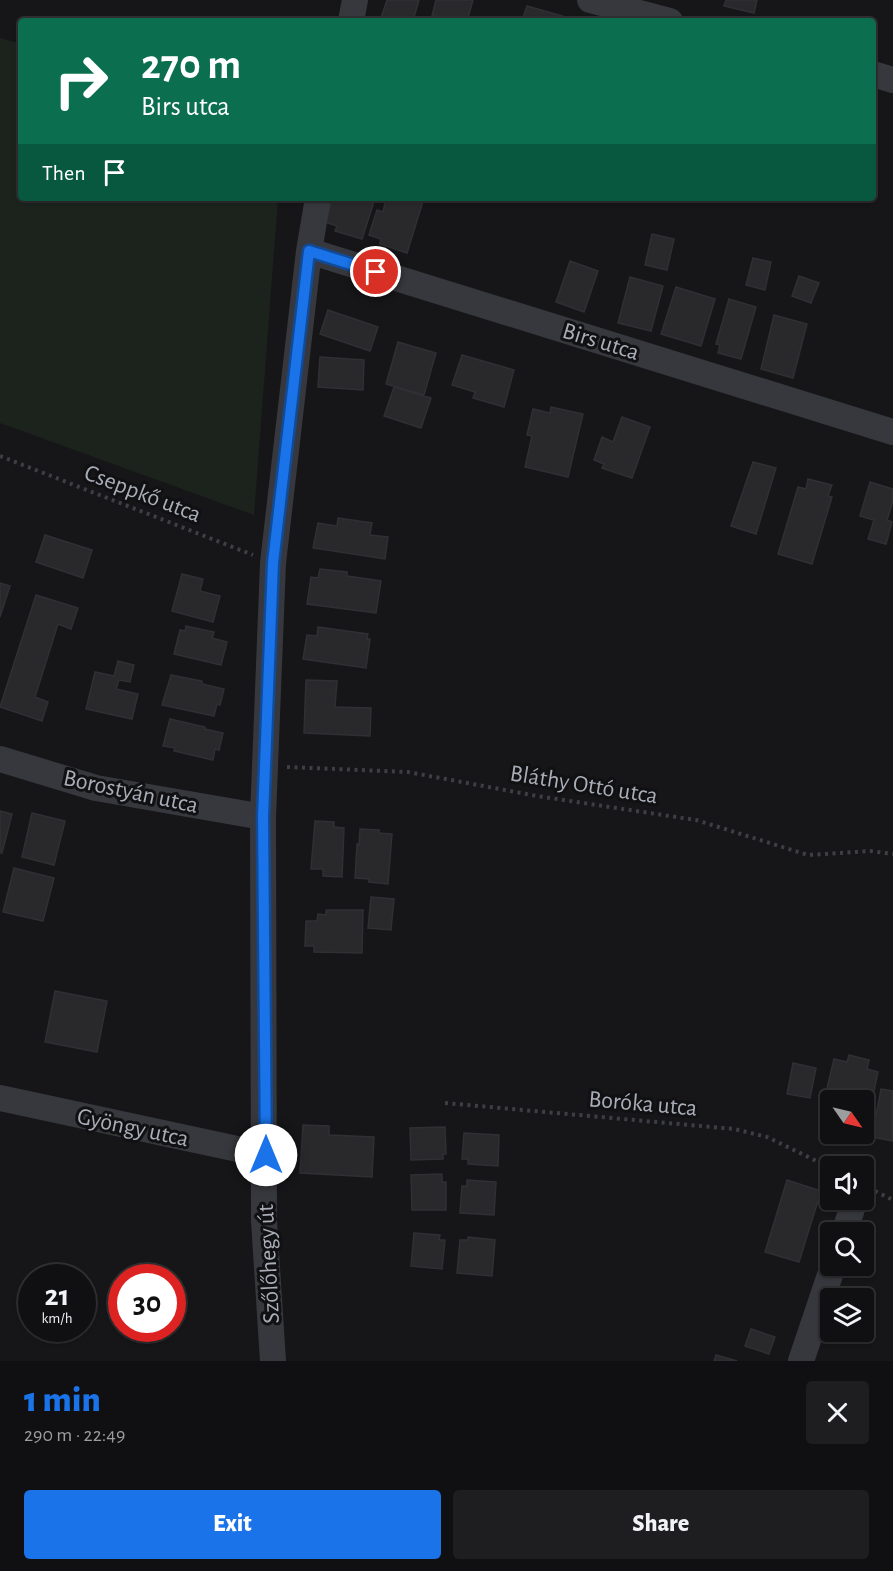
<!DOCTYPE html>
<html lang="en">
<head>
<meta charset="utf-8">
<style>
  :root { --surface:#101012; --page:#1e1e20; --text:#f1f3f6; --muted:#9c9d9f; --line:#303032; --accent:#1a73e8 }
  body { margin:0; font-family:"Alegreya Sans",sans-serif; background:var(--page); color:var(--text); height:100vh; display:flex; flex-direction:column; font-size:22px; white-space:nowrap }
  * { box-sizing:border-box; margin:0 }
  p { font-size:20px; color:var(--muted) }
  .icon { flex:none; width:33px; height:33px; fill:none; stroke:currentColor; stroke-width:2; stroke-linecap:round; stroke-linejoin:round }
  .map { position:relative; height:1361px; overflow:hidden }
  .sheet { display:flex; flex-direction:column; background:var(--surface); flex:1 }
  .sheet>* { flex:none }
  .top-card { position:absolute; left:18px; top:18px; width:858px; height:183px; border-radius:6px; box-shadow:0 2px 4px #0004,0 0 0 2px var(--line); background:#0b6e4f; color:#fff; overflow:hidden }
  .needle { width:39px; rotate:124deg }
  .fabs { position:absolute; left:820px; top:1090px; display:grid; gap:12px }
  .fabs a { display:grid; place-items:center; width:54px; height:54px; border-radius:6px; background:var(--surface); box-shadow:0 2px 4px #0004,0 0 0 2px var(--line); font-size:30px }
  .speed { position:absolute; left:18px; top:1264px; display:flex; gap:12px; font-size:30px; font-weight:700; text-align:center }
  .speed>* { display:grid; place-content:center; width:78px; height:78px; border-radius:50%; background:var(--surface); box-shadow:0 2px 4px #0004,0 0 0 2px var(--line); line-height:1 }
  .speed small { font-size:15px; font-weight:400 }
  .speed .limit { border:9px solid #d22; background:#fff; color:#111 }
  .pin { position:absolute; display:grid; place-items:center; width:51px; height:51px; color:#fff; margin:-26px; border:3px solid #fff; border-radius:50%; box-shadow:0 2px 6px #0007 }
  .me { position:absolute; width:66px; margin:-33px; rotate:0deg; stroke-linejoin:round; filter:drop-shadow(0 0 4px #0008) }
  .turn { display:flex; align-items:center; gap:21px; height:126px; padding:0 24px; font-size:27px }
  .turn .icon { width:78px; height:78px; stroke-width:2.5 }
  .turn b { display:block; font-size:42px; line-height:51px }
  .then { display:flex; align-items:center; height:57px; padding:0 24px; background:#0003; gap:12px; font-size:22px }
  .round { display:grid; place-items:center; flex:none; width:63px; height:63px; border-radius:6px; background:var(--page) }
  .headline { display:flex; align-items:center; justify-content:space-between; height:102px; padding:0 24px }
  h1 { font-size:36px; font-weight:800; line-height:45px; color:var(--accent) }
  .action { display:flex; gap:12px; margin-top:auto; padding:12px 24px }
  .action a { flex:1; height:69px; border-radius:6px; background:var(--accent); color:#fff; font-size:24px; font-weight:800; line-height:69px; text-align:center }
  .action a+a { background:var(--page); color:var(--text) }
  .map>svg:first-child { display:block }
  .green { fill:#1c231d }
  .building { fill:#29292c; stroke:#303034; stroke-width:1.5 }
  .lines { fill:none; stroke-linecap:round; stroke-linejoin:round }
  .path { stroke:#3d3f44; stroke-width:4; stroke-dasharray:3 4.5; stroke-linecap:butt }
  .street { stroke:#37383d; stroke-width:26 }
  .route-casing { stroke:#114b97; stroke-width:15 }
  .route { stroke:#1a73e8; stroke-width:10 }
  .labels { text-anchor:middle; stroke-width:6; stroke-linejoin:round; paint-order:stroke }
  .street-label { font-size:24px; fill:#a8adb8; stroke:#111113 }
</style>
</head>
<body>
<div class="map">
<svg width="893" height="1361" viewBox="0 0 893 1361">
  <rect width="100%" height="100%" fill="#161618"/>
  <path class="green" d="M 0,38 L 21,44 L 21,198 L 278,198 L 254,515 L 0,423 Z"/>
  <path class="building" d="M 387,0 L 419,0 L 413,21 L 380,21 Z
    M 436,0 L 473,0 L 467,21 L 434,21 L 435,16 L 432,16 Z
    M 726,0 L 757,0 L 754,13 L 724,6 Z
    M 527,6 L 573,19 L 573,21 L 522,21 Z
    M 333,198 L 375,198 L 362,239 L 335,231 L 337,226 L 325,222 Z
    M 395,198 L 424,198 L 407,253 L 380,244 L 381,239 L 369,235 L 377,210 L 383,212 L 386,199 L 394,202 Z
    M 652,234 L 674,239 L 667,270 L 645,265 Z
    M 753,258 L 771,262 L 765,290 L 746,285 Z
    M 570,261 L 598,271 L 584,312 L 556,302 Z
    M 799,276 L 819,283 L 811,303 L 792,296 Z
    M 630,277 L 663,286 L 651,331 L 618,323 Z
    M 676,287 L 715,299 L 701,346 L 661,334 Z
    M 729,299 L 756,307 L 741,359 L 718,353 L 720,345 L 716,344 Z
    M 328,310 L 378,327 L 370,351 L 320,334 Z
    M 774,315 L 807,324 L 793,378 L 761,369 Z
    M 398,342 L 436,353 L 424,395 L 386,384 Z
    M 462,355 L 514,370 L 504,407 L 473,398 L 475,392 L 452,385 Z
    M 320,357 L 364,360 L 363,390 L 318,387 Z
    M 394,387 L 431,398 L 421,428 L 384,416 Z
    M 551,407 L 583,414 L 568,477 L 525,467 L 532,436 L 527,435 L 533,409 L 550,413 Z
    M 622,417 L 650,427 L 632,478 L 602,468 L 604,464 L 594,460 L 602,437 L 613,442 Z
    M 753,462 L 776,468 L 756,534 L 731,526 Z
    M 808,479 L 832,485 L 828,496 L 832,497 L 812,564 L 778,554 L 798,487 L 806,489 Z
    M 870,482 L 893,489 L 893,501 L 887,520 L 892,522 L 886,544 L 868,539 L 874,520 L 860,516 Z
    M 338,518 L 372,523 L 370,535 L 388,537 L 385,559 L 313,548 L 318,523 L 337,526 Z
    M 45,535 L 92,550 L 83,578 L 36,562 Z
    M 320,569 L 347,572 L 347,576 L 381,581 L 376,613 L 307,604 L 311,577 L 318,578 Z
    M 182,574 L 203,579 L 200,591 L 220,596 L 213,622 L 172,611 Z
    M 0,583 L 10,586 L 0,617 Z
    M 36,595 L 78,608 L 71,629 L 58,624 L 35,697 L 48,702 L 42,721 L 0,707 Z
    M 186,626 L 214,632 L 212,638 L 227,642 L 221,665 L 174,654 L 180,630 L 185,631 Z
    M 318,627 L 368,634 L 367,639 L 370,639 L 366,668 L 303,659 L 307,635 L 317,636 Z
    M 118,661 L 134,665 L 130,682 L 119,680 L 116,689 L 138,694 L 132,719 L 86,709 L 95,672 L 114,676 Z
    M 171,675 L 202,681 L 202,684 L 224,689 L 220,705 L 217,704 L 214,716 L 162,705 Z
    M 306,680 L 337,681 L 335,707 L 371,708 L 370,736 L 304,733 Z
    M 170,719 L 205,727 L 205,729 L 223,733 L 219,750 L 215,749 L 213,760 L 174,751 L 175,748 L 163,746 Z
    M 0,811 L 12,814 L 2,853 L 0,853 Z
    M 32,813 L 65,821 L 54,865 L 22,857 Z
    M 315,821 L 334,822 L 334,827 L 344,828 L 342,877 L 323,876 L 323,869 L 311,869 Z
    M 360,829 L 379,830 L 379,833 L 392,834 L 388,884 L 369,882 L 369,879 L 355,878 L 357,844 L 359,845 Z
    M 14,868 L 54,878 L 43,921 L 3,912 Z
    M 371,897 L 394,899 L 391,930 L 368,928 Z
    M 326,910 L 363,910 L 362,953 L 314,952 L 314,946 L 305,946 L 306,921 L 317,921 L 318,914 L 326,915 Z
    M 55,991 L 107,1001 L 97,1052 L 45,1042 Z
    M 849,1055 L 869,1060 L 867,1069 L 878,1072 L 871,1105 L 864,1104 L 864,1101 L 824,1101 L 834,1059 L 847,1062 Z
    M 793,1063 L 816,1068 L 810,1098 L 787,1094 Z
    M 881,1089 L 893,1091 L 893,1141 L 872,1137 Z
    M 303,1125 L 329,1126 L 329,1135 L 374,1137 L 372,1177 L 300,1173 Z
    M 445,1127 L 446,1154 L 443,1154 L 443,1159 L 411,1160 L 410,1128 Z
    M 464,1133 L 499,1135 L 498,1166 L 468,1164 L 468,1159 L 462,1159 Z
    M 442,1174 L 442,1182 L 446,1182 L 446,1210 L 412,1210 L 411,1175 Z
    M 467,1180 L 496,1182 L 494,1215 L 460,1213 L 462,1186 L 467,1186 Z
    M 787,1180 L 821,1191 L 799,1262 L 765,1252 Z
    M 414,1233 L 440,1235 L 439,1240 L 445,1240 L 442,1269 L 411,1266 Z
    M 468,1237 L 495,1240 L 492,1276 L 457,1273 L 460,1240 L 468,1240 Z
    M 751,1329 L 775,1337 L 769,1354 L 745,1346 Z
    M 716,1355 L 737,1361 L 714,1361 Z"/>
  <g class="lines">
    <path class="path" d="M 0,456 L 253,555
      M 287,767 L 408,772 L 537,796 L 696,820 L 808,855 L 870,851 L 893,854
      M 445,1103 L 734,1129 L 767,1137 L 831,1168
      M 875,1191 L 893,1200"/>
    <path class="street" d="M 590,0 L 670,21
      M 351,21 L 355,0
      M 873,74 L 893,80
      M 309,251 L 893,432
      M 0,759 L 96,788 L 263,817
      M 0,1098 L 265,1155
      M 844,1233 L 855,1200
      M 273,1361 L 264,1221 L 263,817 L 273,563 L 309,251 L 318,198
      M 801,1361 L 833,1266"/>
  </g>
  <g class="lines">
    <defs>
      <path id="route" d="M 266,1155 L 263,817 L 273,563 L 309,251 L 376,272"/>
    </defs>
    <use href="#route" class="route-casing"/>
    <use href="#route" class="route"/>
  </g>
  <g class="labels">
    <g class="street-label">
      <text transform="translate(601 341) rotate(17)" y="8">Birs utca</text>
      <text transform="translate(143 493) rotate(21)" y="8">Cseppkő utca</text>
      <text transform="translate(584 784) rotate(9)" y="8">Bláthy Ottó utca</text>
      <text transform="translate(131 791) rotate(12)" y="8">Borostyán utca</text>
      <text transform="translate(643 1103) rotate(5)" y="8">Boróka utca</text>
      <text transform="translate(133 1127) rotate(12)" y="8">Gyöngy utca</text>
      <text transform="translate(268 1264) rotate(-93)" y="8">Szőlőhegy út</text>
    </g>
  </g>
</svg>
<div class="fabs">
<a><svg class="needle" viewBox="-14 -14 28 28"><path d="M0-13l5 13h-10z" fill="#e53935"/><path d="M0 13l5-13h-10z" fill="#9c9d9f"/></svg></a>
<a><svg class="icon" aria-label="sound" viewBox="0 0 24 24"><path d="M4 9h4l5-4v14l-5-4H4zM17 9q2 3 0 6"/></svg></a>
<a><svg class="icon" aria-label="search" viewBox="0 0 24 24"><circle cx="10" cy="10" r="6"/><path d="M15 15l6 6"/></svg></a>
<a><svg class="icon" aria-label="layers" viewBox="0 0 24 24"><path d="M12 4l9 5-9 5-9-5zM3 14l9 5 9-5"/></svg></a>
</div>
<div class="speed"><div>21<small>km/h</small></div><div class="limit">30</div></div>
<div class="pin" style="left:376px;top:272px;background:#d93025"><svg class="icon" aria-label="arrive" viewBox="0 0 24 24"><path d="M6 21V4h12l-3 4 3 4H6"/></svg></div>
<svg class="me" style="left:266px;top:1155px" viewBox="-20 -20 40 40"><circle r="19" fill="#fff"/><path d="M0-13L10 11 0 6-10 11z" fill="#1a73e8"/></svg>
<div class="top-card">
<div class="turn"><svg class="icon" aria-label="right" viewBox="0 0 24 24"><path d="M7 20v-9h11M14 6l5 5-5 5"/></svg><div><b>270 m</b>Birs utca</div></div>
<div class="then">Then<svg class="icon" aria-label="arrive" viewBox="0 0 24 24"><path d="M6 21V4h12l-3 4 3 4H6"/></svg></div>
</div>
</div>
<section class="sheet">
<div class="headline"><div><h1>1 min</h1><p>290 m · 22:49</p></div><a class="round"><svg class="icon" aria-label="close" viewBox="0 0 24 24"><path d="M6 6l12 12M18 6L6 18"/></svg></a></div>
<div class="action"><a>Exit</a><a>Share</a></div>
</section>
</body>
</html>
